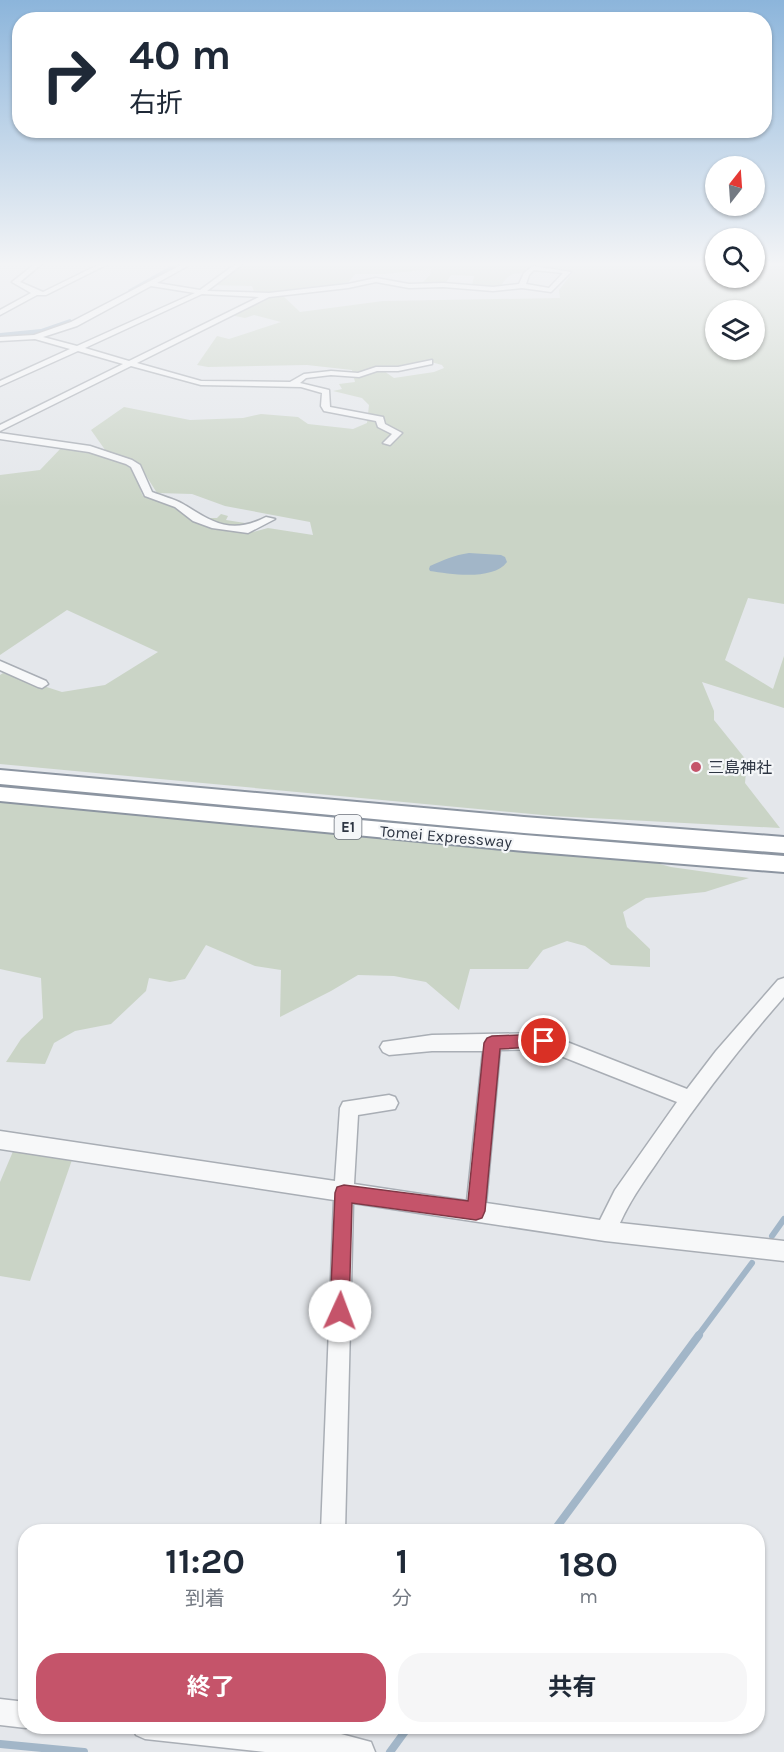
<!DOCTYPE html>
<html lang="ja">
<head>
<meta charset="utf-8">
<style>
  :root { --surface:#fff; --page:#f6f6f7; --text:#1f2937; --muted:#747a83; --accent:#c5546a }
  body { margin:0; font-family:Karla,"Noto Sans JP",sans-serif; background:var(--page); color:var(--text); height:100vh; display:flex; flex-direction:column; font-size:22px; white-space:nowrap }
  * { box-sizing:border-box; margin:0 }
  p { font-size:20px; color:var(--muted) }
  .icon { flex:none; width:33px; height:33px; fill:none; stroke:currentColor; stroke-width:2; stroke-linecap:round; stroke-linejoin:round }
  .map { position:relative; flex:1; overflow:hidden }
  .sheet { position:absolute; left:18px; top:1524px; width:747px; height:210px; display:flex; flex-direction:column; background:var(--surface); border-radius:24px; box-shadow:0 2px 4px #0004 }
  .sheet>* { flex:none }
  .guide { position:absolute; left:12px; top:12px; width:760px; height:126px; border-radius:24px; box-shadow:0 2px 4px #0004; background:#fff; color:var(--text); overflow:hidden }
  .needle { width:39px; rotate:17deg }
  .buttons { position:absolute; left:705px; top:156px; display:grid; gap:12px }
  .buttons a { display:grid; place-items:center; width:60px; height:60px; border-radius:50%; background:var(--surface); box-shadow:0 2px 4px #0004; font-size:30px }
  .pin { position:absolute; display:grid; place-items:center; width:51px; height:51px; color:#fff; margin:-26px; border:3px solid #fff; border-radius:50%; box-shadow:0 2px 6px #0007 }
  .me { position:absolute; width:66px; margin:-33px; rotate:2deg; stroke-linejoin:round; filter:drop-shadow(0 0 4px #0008) }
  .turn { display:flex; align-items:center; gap:21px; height:126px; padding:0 18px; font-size:27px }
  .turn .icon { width:78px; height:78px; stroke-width:2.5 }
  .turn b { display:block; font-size:42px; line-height:51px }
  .eta { display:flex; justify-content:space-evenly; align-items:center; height:102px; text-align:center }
  .eta b { font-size:36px; font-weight:700; line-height:42px }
  .action { display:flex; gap:12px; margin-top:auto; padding:12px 18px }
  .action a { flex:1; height:69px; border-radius:24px; background:var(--accent); color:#fff; font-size:24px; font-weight:700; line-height:69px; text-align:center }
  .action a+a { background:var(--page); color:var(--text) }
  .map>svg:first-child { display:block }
  .green { fill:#cad4c6; fill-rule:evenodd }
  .water { fill:#a2b6c8 }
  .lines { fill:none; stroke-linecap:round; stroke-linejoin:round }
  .stream-far1 { stroke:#a2b6c8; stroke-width:6 }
  .stream { stroke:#a2b6c8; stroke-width:8 }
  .river { fill:#a2b6c8; fill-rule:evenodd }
  .minor-casing { stroke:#a9aeb5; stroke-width:3 }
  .highway-casing { stroke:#8c95a1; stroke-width:4 }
  .minor { fill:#f7f8f9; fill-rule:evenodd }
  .highway { fill:#fff; fill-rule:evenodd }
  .route { fill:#c5546a; stroke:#803745; stroke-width:1.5 }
  .poi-dot { fill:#c5546a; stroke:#f4f6f8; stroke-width:2 }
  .labels { text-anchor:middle; stroke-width:4.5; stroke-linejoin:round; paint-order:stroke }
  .shield { fill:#f4f6f8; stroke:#696f79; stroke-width:1.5 }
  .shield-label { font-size:15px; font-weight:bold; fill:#2d3542 }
  .poi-label { font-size:16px; fill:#2d3542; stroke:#f4f6f8; text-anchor:start }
  .street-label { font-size:16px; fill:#2d3542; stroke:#f4f6f8 }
</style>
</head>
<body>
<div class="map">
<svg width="784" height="1752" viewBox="0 0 784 1752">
  <rect width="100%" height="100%" fill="#e4e7eb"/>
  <path class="green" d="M 244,263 L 372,265 L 715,263 L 716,278 L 754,278 L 755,263 L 784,263 L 784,604 L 748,598 L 725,660 L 773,689 L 784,656 L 784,708 L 702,682 L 714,711 L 714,720 L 747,761 L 745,783 L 780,828 L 553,816 L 0,764 L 0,675 L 3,673 L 62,692 L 105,685 L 158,652 L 67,610 L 0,655 L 0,475 L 40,470 L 63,446 C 81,449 120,456 132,470 C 137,476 139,488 143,496 L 173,504 L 206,521 L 208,518 L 217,518 L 221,514 L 228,516 L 226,520 L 258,525 L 242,529 L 207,524 L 241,532 L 253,532 L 268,528 L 313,535 L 310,522 L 225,506 L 192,494 L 157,493 L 138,463 L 108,454 L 91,430 L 124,407 L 190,420 L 243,418 L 261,414 L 298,417 L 308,424 L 353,429 L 367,423 L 369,405 L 362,398 L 333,391 L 342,389 L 339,384 L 355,382 L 352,370 L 307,365 L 208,367 L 197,365 L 217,336 L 229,339 L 281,322 L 254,315 L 245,318 L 230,315 L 269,297 L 281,294 L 300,312 L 383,301 L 560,298 L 559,290 L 573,272 L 530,268 L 526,274 C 511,271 508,276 500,287 L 472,285 L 474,276 L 451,275 L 445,284 L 421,284 L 430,275 L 431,269 L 385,274 L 355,274 L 347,284 L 255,294 L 252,286 L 210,285 ZM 716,310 L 754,310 L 754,350 L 716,350 ZM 431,362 L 442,365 L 444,368 L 434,372 L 394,378 L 381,369 Z
    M 0,798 L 645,860 L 671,867 L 749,878 L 705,892 L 646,898 L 623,912 L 627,927 L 650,949 L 650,967 L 611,965 L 585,946 L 567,941 L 543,950 L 528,969 L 470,969 L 459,1010 L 426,982 L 394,976 L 358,975 L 331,991 L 280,1017 L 281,970 L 255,966 L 206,945 L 185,979 L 170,982 L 149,978 L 146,991 L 111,1024 L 75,1031 L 54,1043 L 45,1064 L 6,1062 L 21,1039 L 43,1018 L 41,978 L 0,969 Z
    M 14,1149 L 73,1157 L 30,1281 L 0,1276 L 0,1182 Z"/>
  <path class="water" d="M 469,553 L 501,555 L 505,557 L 507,562 C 493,581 450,574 430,571 L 429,569 L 430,566 C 444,560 454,555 469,553 Z"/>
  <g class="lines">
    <path class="stream-far1" d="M 772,1236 L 784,1219
      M 697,1337 L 752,1263"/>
    <path class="stream" d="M 553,1532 L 699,1335
      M 0,1744 L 84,1752
      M 390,1752 L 409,1726"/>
    <path class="river" d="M 176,263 L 189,263 L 138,292 L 130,292 L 128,290 Z
      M 70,319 L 76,323 L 74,326 L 43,337 L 0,341 L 0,333 L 41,329 Z"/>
    <defs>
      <path id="minor" d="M 36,263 L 43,263 L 20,282 L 43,292 L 102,263 L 110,263 L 46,295 L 37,295 L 0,315 L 0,310 L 31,293 L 12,282 Z
        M 185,263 L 193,263 L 157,283 L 200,290 L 237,263 L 244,263 L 207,291 L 269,293 L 348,284 L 376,278 L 409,284 L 443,283 L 493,287 L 519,284 L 524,273 L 533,266 L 571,272 L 551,292 L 522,288 L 493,291 L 443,287 L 409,288 L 376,282 L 348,288 L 269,297 L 137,363 L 201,381 L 290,382 L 304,374 L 331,371 L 358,373 L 376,367 L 398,367 L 432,360 L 432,364 L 398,371 L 377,371 L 359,377 L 331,375 L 306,378 L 300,383 L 329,390 L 330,407 L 383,417 L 385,424 L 402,433 L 390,445 L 383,443 L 392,434 L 378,427 L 376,421 L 324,411 L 321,406 L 322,393 L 301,387 L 201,385 L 131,366 L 0,431 L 0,425 L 123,364 L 78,351 L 0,386 L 0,381 L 70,349 L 35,339 L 0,341 L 0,337 L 34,335 L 71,322 ZM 534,270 L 563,273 L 549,288 L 526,284 L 529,275 ZM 151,286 L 195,293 L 77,346 L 43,337 L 77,326 ZM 202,294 L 259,297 L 129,361 L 85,348 Z
        M 0,433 L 90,446 L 132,460 L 140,465 L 152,492 C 162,496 174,499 183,504 C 214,523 231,535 266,517 L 275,519 L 248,533 L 212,528 L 193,521 L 175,507 L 145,496 L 131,467 L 126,464 L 89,452 L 0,439 Z
        M 0,661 L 46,681 L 48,684 L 42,688 L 38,687 L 0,670 Z
        M 784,978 L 784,997 C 741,1046 703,1095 666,1149 C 650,1173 632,1196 620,1223 L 784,1241 L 784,1261 L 605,1241 L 353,1203 L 345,1532 L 321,1532 L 334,1200 L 0,1149 L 0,1131 L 335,1181 L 340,1108 L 343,1102 L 389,1095 L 395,1097 L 398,1103 L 395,1109 L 358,1115 L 354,1184 L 467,1201 L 483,1051 L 432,1051 L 389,1055 L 383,1052 L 380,1047 L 383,1042 L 432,1035 L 544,1033 L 687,1089 L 716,1051 L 778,980 ZM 543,1049 L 677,1102 L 615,1190 L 600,1220 L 486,1203 L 500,1050 Z
        M 0,1699 L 26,1702 L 26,1726 L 30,1726 L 26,1728 L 0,1725 Z
        M 132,1726 L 280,1726 L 315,1730 L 315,1726 L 341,1726 L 341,1734 L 371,1742 L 375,1752 L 265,1752 L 145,1739 L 136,1735 Z"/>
      <path id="highway" d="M 0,770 L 524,817 L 784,837 L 784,853 L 524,833 L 0,784 Z
        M 0,787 L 524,835 L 784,856 L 784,872 L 524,851 L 0,801 Z"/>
    </defs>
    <use href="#minor" class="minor-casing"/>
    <use href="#highway" class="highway-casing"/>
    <use href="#minor" class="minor"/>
    <use href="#highway" class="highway"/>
  </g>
  <linearGradient id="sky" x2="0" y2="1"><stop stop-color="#8cb5db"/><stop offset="0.52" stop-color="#f3f4f6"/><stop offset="1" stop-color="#f3f4f6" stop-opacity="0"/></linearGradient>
  <rect width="784" height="508" fill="url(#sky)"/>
  <path class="route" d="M 544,1034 L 549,1036 L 551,1041 L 549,1046 L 500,1049 L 485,1211 L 482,1218 L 476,1220 L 352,1203 L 349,1311 L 346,1318 L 340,1320 L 333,1318 L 330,1311 L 335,1193 L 337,1187 L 344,1185 L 468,1201 L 484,1043 L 487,1038 L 492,1036 Z"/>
  <circle class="poi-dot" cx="696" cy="767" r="6"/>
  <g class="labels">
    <rect class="shield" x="334.5" y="815" width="27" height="24" rx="4.5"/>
    <g class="shield-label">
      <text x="348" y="832">E1</text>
    </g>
    <g class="poi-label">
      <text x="708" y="773">三島神社</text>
    </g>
    <g class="street-label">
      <text transform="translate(446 836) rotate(5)" y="6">Tomei Expressway</text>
    </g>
  </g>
</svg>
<div class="buttons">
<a><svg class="needle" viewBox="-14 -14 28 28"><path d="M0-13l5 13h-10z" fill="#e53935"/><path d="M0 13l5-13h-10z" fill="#747a83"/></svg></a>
<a><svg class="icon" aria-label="search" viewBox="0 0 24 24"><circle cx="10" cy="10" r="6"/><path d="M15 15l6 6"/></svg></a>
<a><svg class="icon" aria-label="layers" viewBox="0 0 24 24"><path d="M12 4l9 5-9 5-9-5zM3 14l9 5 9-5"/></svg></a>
</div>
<div class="pin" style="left:544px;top:1041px;background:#d93025"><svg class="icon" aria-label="arrive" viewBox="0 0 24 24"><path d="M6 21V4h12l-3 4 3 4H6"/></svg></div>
<svg class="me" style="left:340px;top:1311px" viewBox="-20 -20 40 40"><circle r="19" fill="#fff"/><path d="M0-13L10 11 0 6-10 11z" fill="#c5546a"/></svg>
<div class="guide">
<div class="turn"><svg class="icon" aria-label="right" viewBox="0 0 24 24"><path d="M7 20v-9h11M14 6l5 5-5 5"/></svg><div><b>40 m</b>右折</div></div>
</div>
<section class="sheet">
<div class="eta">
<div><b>11:20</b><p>到着</p></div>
<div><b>1</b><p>分</p></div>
<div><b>180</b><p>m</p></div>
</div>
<div class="action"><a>終了</a><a>共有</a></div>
</section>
</div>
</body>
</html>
